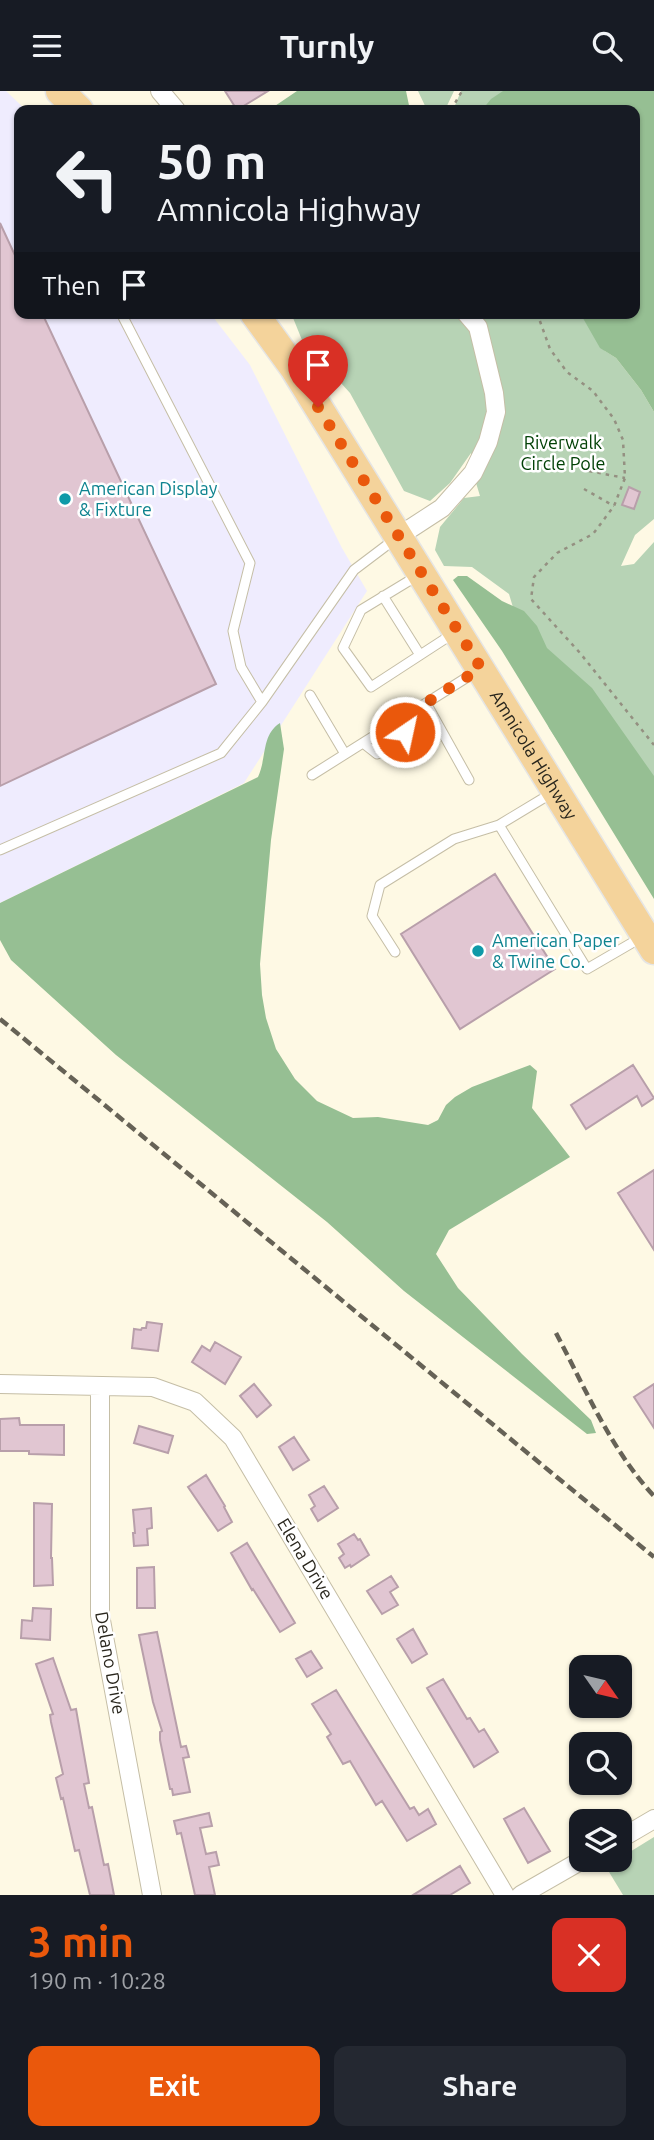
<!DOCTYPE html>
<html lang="en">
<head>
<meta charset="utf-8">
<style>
  :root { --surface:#171b24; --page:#242831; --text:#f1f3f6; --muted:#9ea1a6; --accent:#ea580c }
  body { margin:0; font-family:Ubuntu,sans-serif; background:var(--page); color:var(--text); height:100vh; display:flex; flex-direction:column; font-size:26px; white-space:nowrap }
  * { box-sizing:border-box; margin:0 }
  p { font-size:23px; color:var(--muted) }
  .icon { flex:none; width:38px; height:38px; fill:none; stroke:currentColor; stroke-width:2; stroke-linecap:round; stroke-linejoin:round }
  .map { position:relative; height:1804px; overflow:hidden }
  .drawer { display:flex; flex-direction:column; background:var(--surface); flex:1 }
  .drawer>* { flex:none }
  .banner { position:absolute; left:14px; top:14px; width:626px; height:214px; border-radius:14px; box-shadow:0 2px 5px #0004; background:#171b24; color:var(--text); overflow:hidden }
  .needle { width:46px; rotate:124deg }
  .controls { position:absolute; left:569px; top:1564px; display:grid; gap:14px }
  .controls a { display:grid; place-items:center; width:63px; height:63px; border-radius:14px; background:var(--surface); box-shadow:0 2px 5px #0004; font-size:35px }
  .pin { position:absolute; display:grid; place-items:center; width:60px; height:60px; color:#fff; margin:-72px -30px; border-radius:50% 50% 50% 0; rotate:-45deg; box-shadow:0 0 7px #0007 }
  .pin .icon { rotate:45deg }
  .me { position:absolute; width:77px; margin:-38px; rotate:34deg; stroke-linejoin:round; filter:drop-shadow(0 0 5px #0008) }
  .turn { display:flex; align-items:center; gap:24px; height:147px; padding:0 28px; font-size:32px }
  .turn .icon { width:91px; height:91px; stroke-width:2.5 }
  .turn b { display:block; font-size:49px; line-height:60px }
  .then { display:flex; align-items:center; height:66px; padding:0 28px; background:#0003; gap:14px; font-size:26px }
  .round { display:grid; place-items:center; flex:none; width:74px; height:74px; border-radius:14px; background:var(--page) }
  .overview { display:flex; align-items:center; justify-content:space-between; height:119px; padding:0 28px }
  h1 { font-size:42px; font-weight:700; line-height:52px; color:var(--accent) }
  .cta { display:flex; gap:14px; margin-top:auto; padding:14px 28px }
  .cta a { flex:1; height:80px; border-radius:14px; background:var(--accent); color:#fff; font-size:28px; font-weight:700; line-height:80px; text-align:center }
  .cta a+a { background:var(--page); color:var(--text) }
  header { display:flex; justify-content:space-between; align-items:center; height:91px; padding:0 28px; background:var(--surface); font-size:32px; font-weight:700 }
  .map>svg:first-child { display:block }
  .industrial { fill:#efecfe }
  .green { fill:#b7d3b5 }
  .forest { fill:#96bf93 }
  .building { fill:#e1c6d2; stroke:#b89faa; stroke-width:2 }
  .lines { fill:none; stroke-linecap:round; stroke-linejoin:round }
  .service-casing { stroke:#c5bea6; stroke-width:11 }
  .minor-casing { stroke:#c5bea6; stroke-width:20 }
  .primary-casing { stroke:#e5e5e4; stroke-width:31 }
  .path { stroke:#949081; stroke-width:2.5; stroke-dasharray:3.5 5; stroke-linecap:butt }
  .service { stroke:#fff; stroke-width:9 }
  .minor { stroke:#fff; stroke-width:18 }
  .primary { stroke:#f4d39b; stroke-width:28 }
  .rail { stroke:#666256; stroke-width:4.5; stroke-dasharray:10 5; stroke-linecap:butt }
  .route { stroke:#ea580c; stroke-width:12; stroke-dasharray:0 21.6 }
  .culture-dot { fill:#0f9aa8; stroke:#fff; stroke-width:2.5 }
  .labels { text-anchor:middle; stroke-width:5; stroke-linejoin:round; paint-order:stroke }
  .park-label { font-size:18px; fill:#024106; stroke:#fff }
  .culture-label { font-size:18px; fill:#0d838f; stroke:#fff; text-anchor:start }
  .street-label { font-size:18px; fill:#29261d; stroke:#fff }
</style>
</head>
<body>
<header><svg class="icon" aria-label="menu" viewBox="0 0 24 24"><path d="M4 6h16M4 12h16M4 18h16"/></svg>Turnly<svg class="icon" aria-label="search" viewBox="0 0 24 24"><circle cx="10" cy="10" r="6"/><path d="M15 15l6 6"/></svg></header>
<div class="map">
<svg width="654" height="1804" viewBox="0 0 654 1804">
  <rect width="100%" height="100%" fill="#fef9e4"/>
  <path class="industrial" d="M 0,0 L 6,0 L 26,19 L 19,19 L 19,222 L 210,222 L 250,274 L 342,457 L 367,500 L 244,692 L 0,812 Z"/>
  <path class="green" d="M 418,0 L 454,0 L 445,19 L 427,19 Z
    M 461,0 L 530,0 L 523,19 L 453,19 Z
    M 291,222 L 452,222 L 457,227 L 457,222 L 580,222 L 605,260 L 616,267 L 641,299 L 654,321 L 654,428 L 635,444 L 621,475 L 634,473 L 654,451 L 654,796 L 549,637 L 509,503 L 472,476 L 444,475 L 435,459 L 440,436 L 464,407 L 480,405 L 473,382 L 471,362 L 450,392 L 430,410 L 404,400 L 350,302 L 302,249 Z
    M 654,1746 L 654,1804 L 623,1804 L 606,1776 L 620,1769 L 620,1767 Z"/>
  <path class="forest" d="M 297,0 L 406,0 L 410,19 L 269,19 Z
    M 503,0 L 654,0 L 654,321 L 641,299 L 616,267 L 600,257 L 580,222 L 635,222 L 635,19 L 482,19 L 491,8 Z
    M 458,485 L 467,485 L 502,510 L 524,520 L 537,535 L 547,557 L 592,597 L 654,685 L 654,808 L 502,560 L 453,489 Z
    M 280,632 L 284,658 L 271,749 L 260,873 L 262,904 L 266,927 L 276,958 L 295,988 L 317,1010 L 353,1027 L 378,1026 L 428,1034 L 438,1029 L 446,1014 L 455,1006 L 472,996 L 530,974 L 537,980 L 532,1017 L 570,1066 L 449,1139 L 436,1163 L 458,1197 L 522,1263 L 591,1329 L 596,1342 L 587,1343 L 404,1200 L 327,1131 L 116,964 L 11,869 L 0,849 L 0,812 L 258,686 C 267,667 261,644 280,632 Z"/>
  <path class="building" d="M 225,0 L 268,0 L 237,19 Z
    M 0,132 L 19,173 L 19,222 L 42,222 L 216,593 L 0,695 Z
    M 629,396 L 640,401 L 634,418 L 622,414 Z
    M 495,783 L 555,878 L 460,938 L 401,843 Z
    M 633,974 L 654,1007 L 642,1015 L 637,1005 L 586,1038 L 571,1014 Z
    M 654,1079 L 654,1159 L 618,1102 Z
    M 147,1231 L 162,1233 L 158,1260 L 132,1257 L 134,1238 L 141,1239 L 142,1237 L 146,1237 Z
    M 215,1251 L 241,1266 L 225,1293 L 192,1271 L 202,1255 L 210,1260 Z
    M 254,1293 L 271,1314 L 257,1326 L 240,1305 Z
    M 654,1293 L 654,1337 L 634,1306 Z
    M 19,1327 L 20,1334 L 64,1334 L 64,1364 L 29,1363 L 29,1360 L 0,1360 L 0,1328 Z
    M 139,1335 L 173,1345 L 168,1362 L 134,1352 Z
    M 294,1346 L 309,1369 L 293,1379 L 279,1356 Z
    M 206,1384 L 225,1415 L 224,1416 L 232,1431 L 218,1440 L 188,1396 Z
    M 324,1395 L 338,1417 L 318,1430 L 311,1418 L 315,1415 L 309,1404 Z
    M 34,1412 L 52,1413 L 51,1467 L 52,1467 L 53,1494 L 34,1495 Z
    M 151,1417 L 152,1437 L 147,1438 L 148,1454 L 134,1455 L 133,1442 L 135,1442 L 133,1419 Z
    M 354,1443 L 358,1449 L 360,1448 L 369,1464 L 351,1476 L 350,1474 L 345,1477 L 339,1467 L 344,1463 L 338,1453 Z
    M 247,1452 L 295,1532 L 280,1541 L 253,1498 L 252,1499 L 231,1462 Z
    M 154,1476 L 155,1517 L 137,1517 L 137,1477 Z
    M 391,1485 L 398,1496 L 390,1501 L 398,1514 L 382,1523 L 367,1500 Z
    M 33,1517 L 51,1518 L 50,1549 L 21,1547 L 22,1529 L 32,1530 Z
    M 413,1538 L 427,1563 L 412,1572 L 397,1548 Z
    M 157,1541 L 181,1656 L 186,1655 L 189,1666 L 183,1667 L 190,1701 L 173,1704 L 172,1698 L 170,1698 L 160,1649 L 160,1641 L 162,1640 L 153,1611 L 139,1544 Z
    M 311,1560 L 322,1577 L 307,1586 L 296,1568 Z
    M 53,1567 L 71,1619 L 76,1618 L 89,1692 L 84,1693 L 89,1717 L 92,1716 L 104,1774 L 108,1773 L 114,1804 L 90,1804 L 79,1759 L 75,1760 L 63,1707 L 61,1708 L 56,1687 L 63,1683 L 51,1631 L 50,1624 L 53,1623 L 36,1573 Z
    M 443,1588 L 467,1628 L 470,1627 L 479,1641 L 484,1638 L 498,1661 L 474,1676 L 427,1597 Z
    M 336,1599 L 410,1718 L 414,1716 L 419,1724 L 428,1718 L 436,1733 L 407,1750 L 382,1710 L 376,1714 L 350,1670 L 343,1673 L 327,1646 L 331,1643 L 312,1613 Z
    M 524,1717 L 550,1760 L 528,1772 L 504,1728 Z
    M 209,1722 L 212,1735 L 200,1737 L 206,1763 L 216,1761 L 219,1774 L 209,1776 L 215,1804 L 195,1804 L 181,1742 L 177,1743 L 174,1730 Z
    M 460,1775 L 470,1792 L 450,1804 L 413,1804 Z"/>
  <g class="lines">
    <defs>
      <path id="service" d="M 123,226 L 250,472 L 233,540 L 241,576 L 262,611 L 354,479 L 395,448
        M 417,485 L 361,519 L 343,557 L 371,596 L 454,542
        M 383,505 L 420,564
        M 310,604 L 345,663
        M 426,612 L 469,689
        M 401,650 L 405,641 L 407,624
        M 363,652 L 377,663 L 387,660
        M 312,684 L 477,580
        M 499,734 L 587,878 L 642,846
        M 0,759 L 221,662 L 262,611
        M 395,861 L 372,825 L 380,794 L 454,748 L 499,734 L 552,702"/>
      <path id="minor" d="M 160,0 L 176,19
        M 399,445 L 442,417 L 473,382 L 488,351 L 496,321 L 494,302 L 478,236 L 466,222
        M 0,1293 L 153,1296 L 195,1311 L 233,1347 L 505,1804
        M 100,1295 L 100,1524 L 152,1804
        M 620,1748 L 654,1728
        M 521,1804 L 582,1769"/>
      <g id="primary">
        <path d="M 60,0 L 79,19"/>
        <path id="s1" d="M 254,222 L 294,277 L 654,859"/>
      </g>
    </defs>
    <use href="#service" class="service-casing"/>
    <use href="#minor" class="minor-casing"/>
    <use href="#primary" class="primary-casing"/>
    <path class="path" d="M 451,19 L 462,0
      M 537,222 L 550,258 L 567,281 L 593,300 L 614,328 L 623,349 L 625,387 L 614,415 L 593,443 L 557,462 L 534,486 L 531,508 L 580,562 L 654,654
      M 589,380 L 625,387
      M 584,398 L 614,415"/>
    <use href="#service" class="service"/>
    <use href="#minor" class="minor"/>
    <use href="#primary" class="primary"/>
    <path class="rail" d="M 0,928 L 654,1466
      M 556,1242 C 585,1297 611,1359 654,1405"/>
  </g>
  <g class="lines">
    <path class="route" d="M 318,316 L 481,577 L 407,624 L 405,641"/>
  </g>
  <g class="culture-dot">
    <circle cx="65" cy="408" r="7"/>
    <circle cx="478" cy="860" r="7"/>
  </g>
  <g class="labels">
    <g class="park-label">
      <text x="563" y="358">Riverwalk<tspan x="563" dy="21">Circle Pole</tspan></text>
    </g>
    <g class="culture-label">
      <text x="79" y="404">American Display<tspan x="79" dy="21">&amp; Fixture</tspan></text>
      <text x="492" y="856">American Paper<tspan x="492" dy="21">&amp; Twine Co.</tspan></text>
    </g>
    <g class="street-label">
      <text dy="6" stroke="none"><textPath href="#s1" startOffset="523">Amnicola Highway</textPath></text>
      <text transform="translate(305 1468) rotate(59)" y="6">Elena Drive</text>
      <text transform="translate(110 1572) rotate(80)" y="6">Delano Drive</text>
    </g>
  </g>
</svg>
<div class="controls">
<a><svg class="needle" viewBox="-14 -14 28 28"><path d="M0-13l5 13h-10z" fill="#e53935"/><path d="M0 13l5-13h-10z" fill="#9ea1a6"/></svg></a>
<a><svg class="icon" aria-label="search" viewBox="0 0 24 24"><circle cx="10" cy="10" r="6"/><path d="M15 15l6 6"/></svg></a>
<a><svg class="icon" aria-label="layers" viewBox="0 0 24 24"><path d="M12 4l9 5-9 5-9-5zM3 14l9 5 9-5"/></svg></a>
</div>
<div class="pin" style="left:318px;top:316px;background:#d93025"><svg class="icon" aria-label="arrive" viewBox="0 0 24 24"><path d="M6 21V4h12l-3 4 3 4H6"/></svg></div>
<svg class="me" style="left:405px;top:641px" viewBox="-20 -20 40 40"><circle r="17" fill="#ea580c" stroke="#fff" stroke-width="3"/><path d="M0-11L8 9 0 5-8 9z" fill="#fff"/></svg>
<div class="banner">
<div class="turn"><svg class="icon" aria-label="left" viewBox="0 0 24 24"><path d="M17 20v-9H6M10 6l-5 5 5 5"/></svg><div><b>50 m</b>Amnicola Highway</div></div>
<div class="then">Then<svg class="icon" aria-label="arrive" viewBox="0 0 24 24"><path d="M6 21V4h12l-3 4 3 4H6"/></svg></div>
</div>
</div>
<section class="drawer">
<div class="overview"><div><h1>3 min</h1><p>190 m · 10:28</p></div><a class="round" style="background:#d93025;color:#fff"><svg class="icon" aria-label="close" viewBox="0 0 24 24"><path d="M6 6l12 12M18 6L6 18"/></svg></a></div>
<div class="cta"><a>Exit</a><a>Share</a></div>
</section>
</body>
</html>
